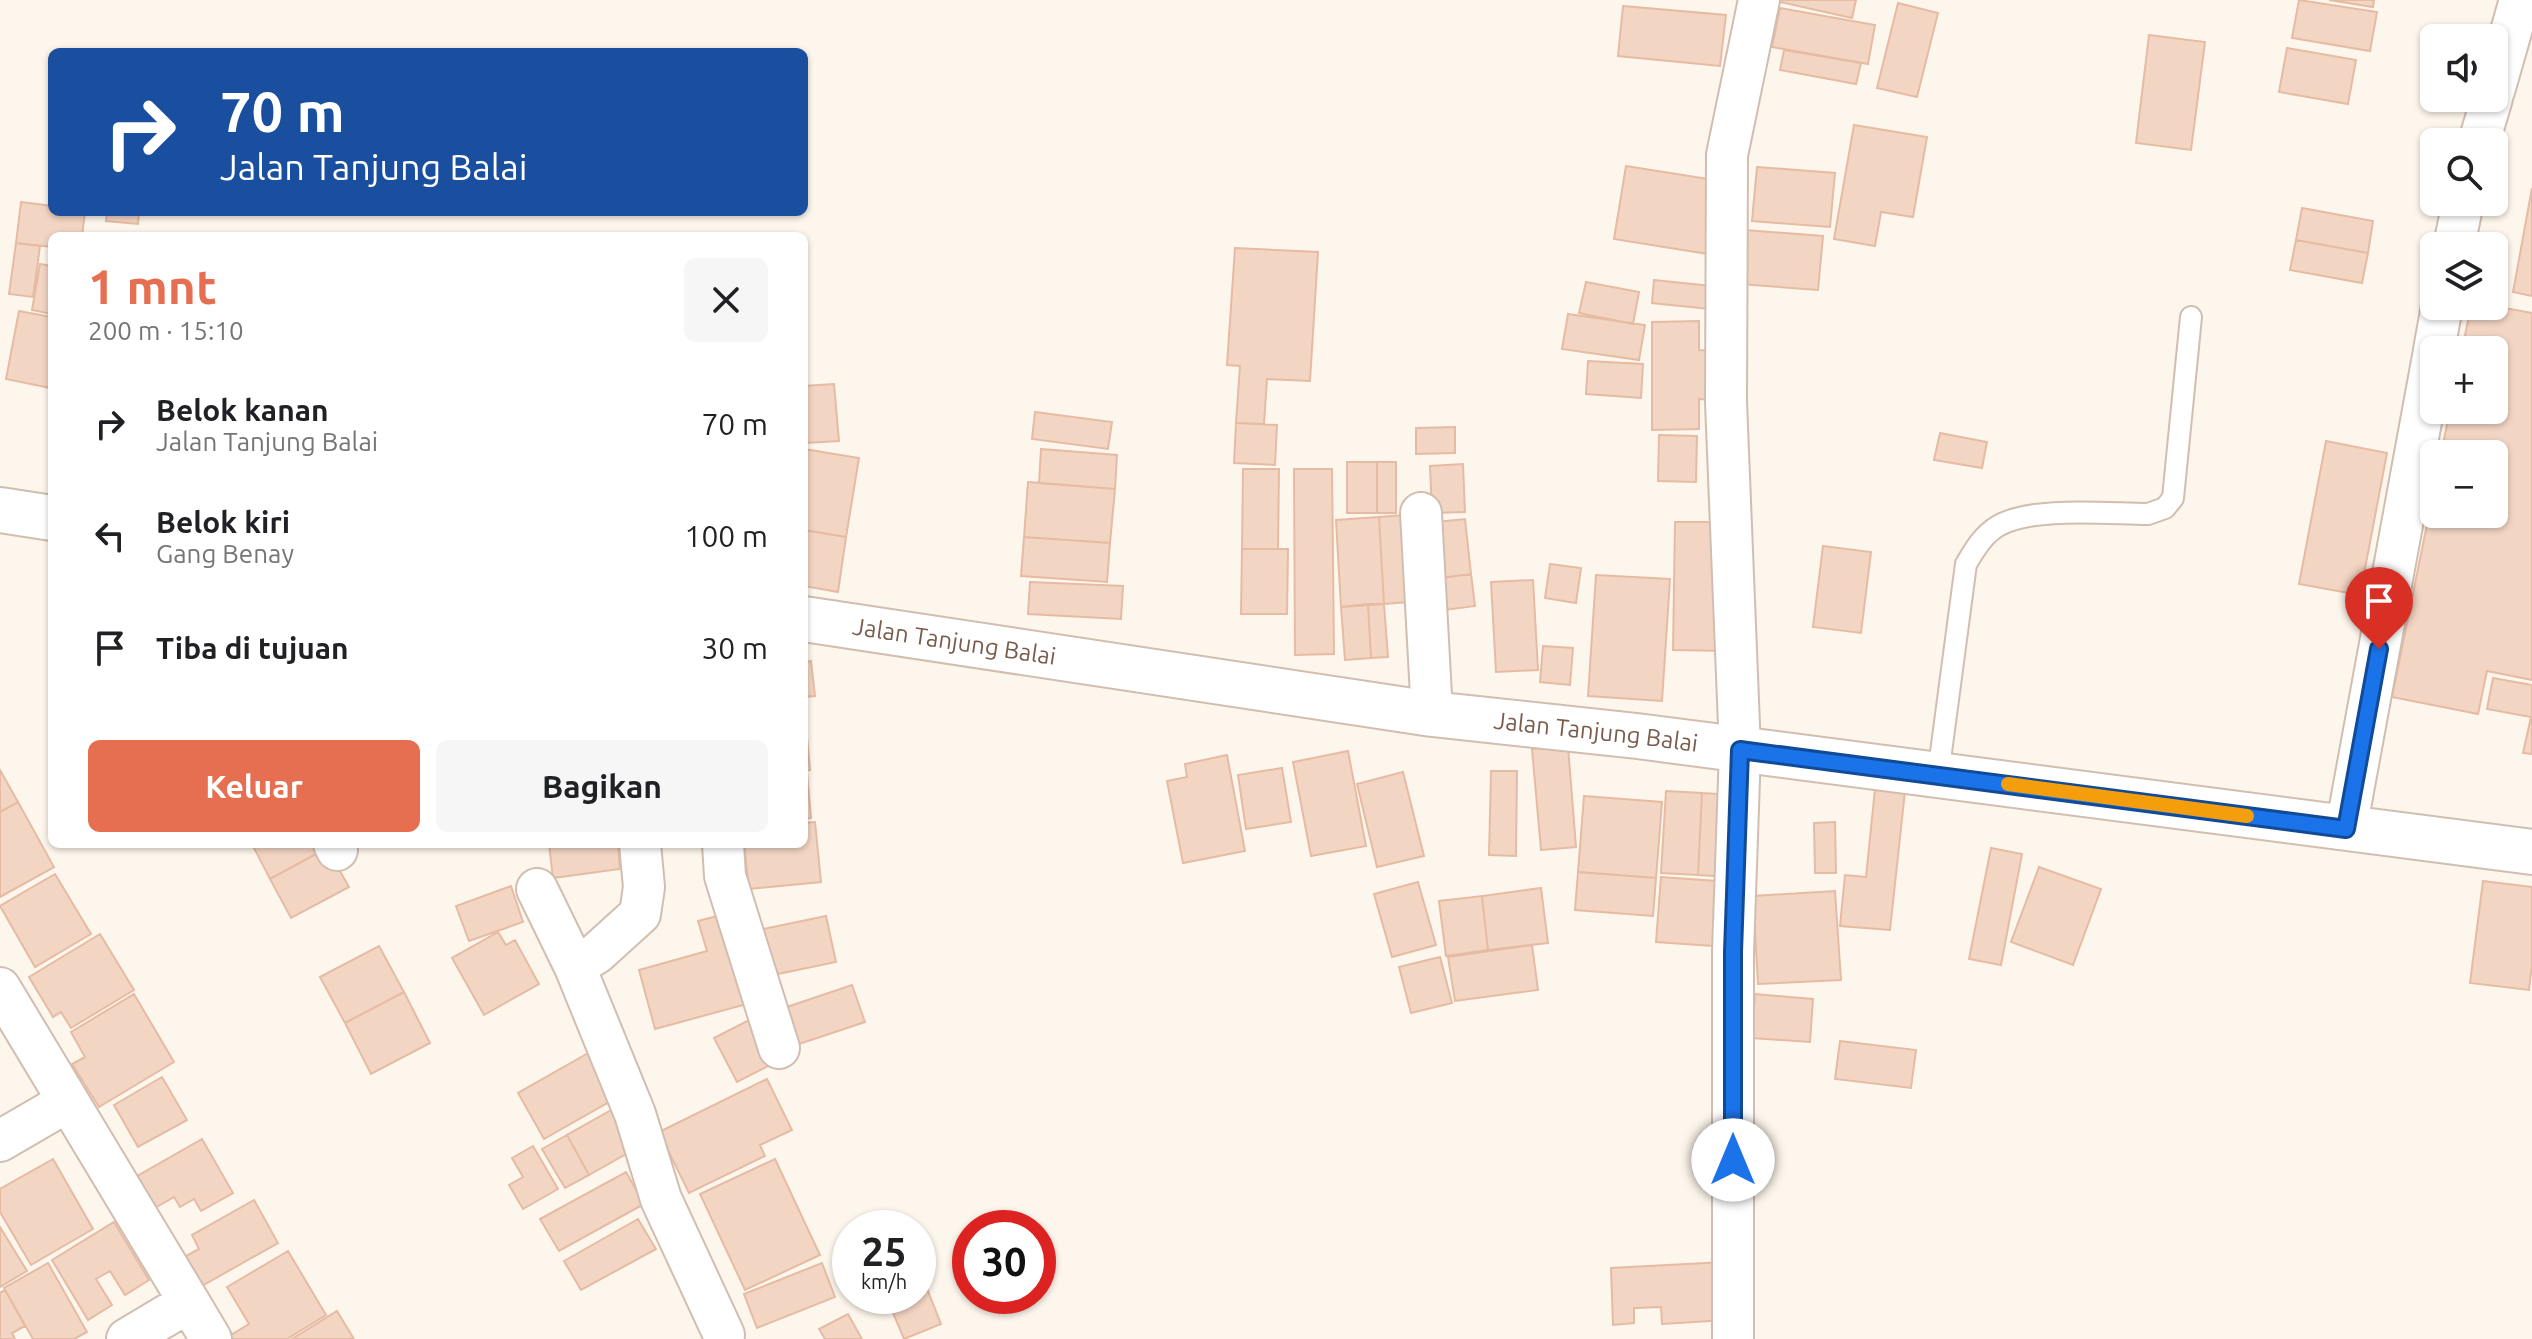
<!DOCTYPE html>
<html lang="id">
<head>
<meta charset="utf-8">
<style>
  :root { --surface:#fff; --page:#f6f6f6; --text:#202124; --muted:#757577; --accent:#e76f51 }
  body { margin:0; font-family:Ubuntu,sans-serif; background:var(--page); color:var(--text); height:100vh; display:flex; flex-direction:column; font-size:30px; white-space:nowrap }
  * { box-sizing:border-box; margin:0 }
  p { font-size:26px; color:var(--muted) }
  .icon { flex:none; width:44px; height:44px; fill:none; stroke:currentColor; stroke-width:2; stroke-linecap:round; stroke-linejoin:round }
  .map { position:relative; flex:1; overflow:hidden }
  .side { position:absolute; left:48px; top:232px; width:760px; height:616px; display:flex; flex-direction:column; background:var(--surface); border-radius:12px; box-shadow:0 2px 6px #0004 }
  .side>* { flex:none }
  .top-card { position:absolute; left:48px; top:48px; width:760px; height:168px; border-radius:12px; box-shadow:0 2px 6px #0004; background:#1a4fa0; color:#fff; overflow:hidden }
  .tools { position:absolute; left:2420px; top:24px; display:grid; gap:16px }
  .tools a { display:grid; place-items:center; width:88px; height:88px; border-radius:12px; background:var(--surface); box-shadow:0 2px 6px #0004; font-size:40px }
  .speed { position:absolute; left:832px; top:1210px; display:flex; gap:16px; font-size:40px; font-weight:700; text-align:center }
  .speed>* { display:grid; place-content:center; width:104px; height:104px; border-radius:50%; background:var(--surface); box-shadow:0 2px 6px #0004; line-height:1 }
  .speed small { font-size:20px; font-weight:400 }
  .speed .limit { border:12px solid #d22; background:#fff; color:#111 }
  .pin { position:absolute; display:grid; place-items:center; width:68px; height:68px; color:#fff; margin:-82px -34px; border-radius:50% 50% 50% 0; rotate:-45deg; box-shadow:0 0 8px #0007 }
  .pin .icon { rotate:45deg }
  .me { position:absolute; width:88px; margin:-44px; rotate:0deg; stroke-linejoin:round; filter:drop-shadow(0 0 6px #0008) }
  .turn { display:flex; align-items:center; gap:28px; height:168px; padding:0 40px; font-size:36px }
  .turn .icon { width:104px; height:104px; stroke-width:2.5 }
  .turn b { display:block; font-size:56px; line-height:68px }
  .round { display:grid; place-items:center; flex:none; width:84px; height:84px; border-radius:12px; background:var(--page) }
  .head { display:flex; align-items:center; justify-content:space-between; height:136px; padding:0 40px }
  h1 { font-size:48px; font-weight:700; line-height:60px; color:var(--accent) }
  .button { display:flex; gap:16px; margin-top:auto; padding:16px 40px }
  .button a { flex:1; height:92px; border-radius:12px; background:var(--accent); color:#fff; font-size:32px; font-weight:700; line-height:92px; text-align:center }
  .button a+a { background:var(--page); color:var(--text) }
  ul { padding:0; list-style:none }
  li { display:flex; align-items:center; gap:24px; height:112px; padding:0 40px }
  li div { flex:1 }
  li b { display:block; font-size:30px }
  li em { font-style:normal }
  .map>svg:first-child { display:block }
  .building { fill:#f3d5c3; stroke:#e6bba3; stroke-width:2 }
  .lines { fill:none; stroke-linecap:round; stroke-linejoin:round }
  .service-casing { stroke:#d1beb0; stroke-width:24 }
  .minor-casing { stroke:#d1beb0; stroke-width:44 }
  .tertiary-casing { stroke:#d1beb0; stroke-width:48 }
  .service { stroke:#fff; stroke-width:20 }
  .minor { stroke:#fff; stroke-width:40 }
  .tertiary { stroke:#fff; stroke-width:44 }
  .route-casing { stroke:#114b97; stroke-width:20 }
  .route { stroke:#1a73e8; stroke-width:14 }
  .slow { stroke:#f59e0b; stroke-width:14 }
  .labels { text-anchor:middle; stroke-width:6; stroke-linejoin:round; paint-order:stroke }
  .street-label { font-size:24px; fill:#7a5c4d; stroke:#fffaf3 }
</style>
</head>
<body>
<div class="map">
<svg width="2532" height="1339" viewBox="0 0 2532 1339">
  <rect width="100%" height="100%" fill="#fdf6ec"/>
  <path class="building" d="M 1771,0 L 1856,0 L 1852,18 Z
    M 2299,0 L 2377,12 L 2370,51 L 2292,38 Z
    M 2329,0 L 2374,0 L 2373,7 Z
    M 1898,3 L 1938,13 L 1917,97 L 1877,88 Z
    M 1623,6 L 1726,15 L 1720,66 L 1618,56 Z
    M 1780,8 L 1875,25 L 1868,64 L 1772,47 Z
    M 2149,35 L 2205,42 L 2191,150 L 2136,143 Z
    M 2287,48 L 2356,60 L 2348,104 L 2279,92 Z
    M 1784,50 L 1861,63 L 1856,84 L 1780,70 Z
    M 1854,125 L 1927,137 L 1913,217 L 1881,212 L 1875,246 L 1834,239 Z
    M 1626,166 L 1721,181 L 1708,254 L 1614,239 Z
    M 1757,167 L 1835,173 L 1830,227 L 1752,221 Z
    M 2532,188 L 2532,296 L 2513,292 Z
    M 21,202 L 52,206 L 52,212 L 85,212 L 82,236 L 52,236 L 52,247 L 16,243 Z
    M 2302,208 L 2373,221 L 2368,253 L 2296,240 Z
    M 107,212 L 139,212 L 138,224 L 106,221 Z
    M 1745,230 L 1823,236 L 1818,290 L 1740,284 Z
    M 2296,240 L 2368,253 L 2362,283 L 2290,270 Z
    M 16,243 L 40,246 L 33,297 L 9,294 Z
    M 1235,248 L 1318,252 L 1310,381 L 1267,379 L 1264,424 L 1236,423 L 1240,366 L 1227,365 Z
    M 40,264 L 52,266 L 52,314 L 32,310 Z
    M 1654,280 L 1711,286 L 1709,309 L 1652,303 Z
    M 1586,282 L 1639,292 L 1633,324 L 1579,313 Z
    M 2471,306 L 2494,306 L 2532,313 L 2532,680 L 2487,671 L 2478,714 L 2392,697 L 2434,490 L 2434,514 L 2494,514 L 2494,454 L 2441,454 L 2450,410 L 2494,410 L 2494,350 L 2462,350 Z
    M 19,311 L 52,317 L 50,388 L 6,379 Z
    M 1568,314 L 1645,325 L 1639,360 L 1562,349 Z
    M 1699,321 L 1699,350 L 1710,351 L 1710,400 L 1699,399 L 1699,429 L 1652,430 L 1652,322 Z
    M 1588,361 L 1643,364 L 1641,398 L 1586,394 Z
    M 834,384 L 839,441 L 805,443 L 804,386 Z
    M 1035,412 L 1112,422 L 1108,449 L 1032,439 Z
    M 1236,423 L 1277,425 L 1275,465 L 1234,463 Z
    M 1455,427 L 1455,453 L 1416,454 L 1416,428 Z
    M 1940,433 L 1987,442 L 1982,468 L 1934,460 Z
    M 1659,435 L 1697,436 L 1696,482 L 1658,481 Z
    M 2326,441 L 2387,453 L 2360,595 L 2299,584 Z
    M 804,449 L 859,458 L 846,537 L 804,530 Z
    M 1041,449 L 1117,455 L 1115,489 L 1039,483 Z
    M 1347,462 L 1377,462 L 1377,513 L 1347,513 Z
    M 1377,462 L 1396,462 L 1396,513 L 1377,513 Z
    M 1463,464 L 1465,512 L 1432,513 L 1430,466 Z
    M 1243,469 L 1279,469 L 1278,549 L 1242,549 Z
    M 1294,469 L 1332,469 L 1334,654 L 1295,655 Z
    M 1028,482 L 1115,489 L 1110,543 L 1024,537 Z
    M 1404,515 L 1409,602 L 1384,604 L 1379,517 Z
    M 1379,517 L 1384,604 L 1341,607 L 1336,520 Z
    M 1465,519 L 1471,574 L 1433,579 L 1427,523 Z
    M 1675,522 L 1728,522 L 1727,651 L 1673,650 Z
    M 804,530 L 846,537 L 838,592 L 804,586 Z
    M 1024,537 L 1110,543 L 1107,582 L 1021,576 Z
    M 1823,546 L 1871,552 L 1861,633 L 1813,627 Z
    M 1242,549 L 1288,549 L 1287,614 L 1241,614 Z
    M 1550,564 L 1581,568 L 1576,603 L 1545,598 Z
    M 1471,574 L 1475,606 L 1437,611 L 1433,579 Z
    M 1596,575 L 1670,579 L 1662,701 L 1588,696 Z
    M 1533,580 L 1538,670 L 1496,672 L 1491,582 Z
    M 1030,582 L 1123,586 L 1121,619 L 1028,614 Z
    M 1368,604 L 1371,658 L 1345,660 L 1341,607 Z
    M 1368,604 L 1384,604 L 1388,657 L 1371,658 Z
    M 1543,646 L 1573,648 L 1570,685 L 1540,682 Z
    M 811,661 L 815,696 L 804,697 L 804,662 Z
    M 2493,678 L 2532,685 L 2532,754 L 2523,753 L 2531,717 L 2487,709 Z
    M 804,704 L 810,770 L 804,771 Z
    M 1568,746 L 1576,847 L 1541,850 L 1532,749 Z
    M 1348,751 L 1366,846 L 1311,856 L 1293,762 Z
    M 1227,755 L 1245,851 L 1183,863 L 1167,781 L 1187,777 L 1185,764 Z
    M 1282,768 L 1291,822 L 1246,829 L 1238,775 Z
    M 0,770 L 18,802 L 0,812 Z
    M 1491,771 L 1517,771 L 1516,856 L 1489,855 Z
    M 1403,772 L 1424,856 L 1377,867 L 1357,784 Z
    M 807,773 L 811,818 L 804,819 L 804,774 Z
    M 1875,789 L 1905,791 L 1890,930 L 1840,926 L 1845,875 L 1866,877 Z
    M 1666,791 L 1702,793 L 1698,875 L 1661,873 Z
    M 1702,793 L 1733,795 L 1728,877 L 1698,875 Z
    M 1584,796 L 1662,802 L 1656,878 L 1578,872 Z
    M 18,802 L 54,867 L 0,897 L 0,812 Z
    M 815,822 L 821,882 L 749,889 L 744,844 L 804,844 L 804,823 Z
    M 1835,822 L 1836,873 L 1815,873 L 1814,823 Z
    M 252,844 L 325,844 L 327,848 L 270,879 Z
    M 549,844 L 618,844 L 620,869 L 553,878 Z
    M 327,848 L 349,887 L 291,918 L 270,879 Z
    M 1991,848 L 2022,854 L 2001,965 L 1969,959 Z
    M 2039,867 L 2101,889 L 2073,965 L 2011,942 Z
    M 1578,872 L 1656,878 L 1653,916 L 1575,910 Z
    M 55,874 L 91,934 L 35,967 L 0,906 Z
    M 1661,877 L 1717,881 L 1713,946 L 1656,942 Z
    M 2483,881 L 2532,887 L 2532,964 L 2529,990 L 2470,983 Z
    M 1418,882 L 1436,945 L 1392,957 L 1374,894 Z
    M 511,886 L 523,922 L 469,941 L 456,906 Z
    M 1541,888 L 1548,943 L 1488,950 L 1482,896 Z
    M 1835,891 L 1841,980 L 1758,984 L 1753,896 Z
    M 1482,896 L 1488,950 L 1446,956 L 1439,901 Z
    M 729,913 L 754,1002 L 655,1029 L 639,970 L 707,951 L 698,921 Z
    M 826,916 L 836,962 L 773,975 L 763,929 Z
    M 498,932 L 506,945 L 515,940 L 539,984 L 484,1015 L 452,958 Z
    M 100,934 L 134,990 L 71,1028 L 61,1012 L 53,1017 L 29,977 Z
    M 1532,945 L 1538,990 L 1455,1001 L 1448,957 Z
    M 379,946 L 404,992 L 345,1023 L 320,977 Z
    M 1440,957 L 1452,1003 L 1411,1013 L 1399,967 Z
    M 852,985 L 865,1022 L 796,1045 L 784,1008 Z
    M 404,992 L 430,1043 L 371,1074 L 345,1023 Z
    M 134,994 L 174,1062 L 99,1107 L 72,1064 L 85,1057 L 71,1032 Z
    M 1755,994 L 1813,999 L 1810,1042 L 1752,1038 Z
    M 753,1018 L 776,1062 L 737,1082 L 714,1038 Z
    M 1840,1041 L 1916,1050 L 1911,1088 L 1835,1079 Z
    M 590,1052 L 616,1098 L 544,1139 L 518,1093 Z
    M 162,1077 L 187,1120 L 138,1147 L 114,1105 Z
    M 767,1079 L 792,1130 L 760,1145 L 765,1156 L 689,1193 L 659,1132 Z
    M 620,1105 L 642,1145 L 589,1175 L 567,1135 Z
    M 567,1135 L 589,1175 L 565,1188 L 542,1149 Z
    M 202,1139 L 233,1193 L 201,1211 L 194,1199 L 180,1207 L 174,1197 L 143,1215 L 125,1183 Z
    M 533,1146 L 558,1189 L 523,1209 L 509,1185 L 523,1177 L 512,1158 Z
    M 53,1159 L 93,1229 L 31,1265 L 0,1212 L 0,1189 Z
    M 775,1159 L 820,1255 L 745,1290 L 700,1194 Z
    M 626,1172 L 644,1204 L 559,1251 L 540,1219 Z
    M 254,1200 L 278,1243 L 193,1291 L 177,1261 L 199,1249 L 192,1235 Z
    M 638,1219 L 656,1249 L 581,1290 L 564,1261 Z
    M 114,1222 L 149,1280 L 125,1295 L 110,1271 L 96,1279 L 112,1305 L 88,1320 L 52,1260 Z
    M 0,1227 L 27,1271 L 0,1287 Z
    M 288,1251 L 326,1315 L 287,1339 L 224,1339 L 249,1324 L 227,1287 Z
    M 1724,1262 L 1727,1320 L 1662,1324 L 1661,1307 L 1634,1308 L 1634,1323 L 1613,1325 L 1611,1268 Z
    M 48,1263 L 87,1332 L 74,1339 L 33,1339 L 4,1288 Z
    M 822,1263 L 835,1297 L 757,1328 L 744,1294 Z
    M 918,1266 L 941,1324 L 904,1339 L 886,1296 L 918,1296 Z
    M 5,1290 L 25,1326 L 12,1333 L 15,1339 L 0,1339 L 0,1293 Z
    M 337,1311 L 354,1339 L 292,1339 Z
    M 848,1314 L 862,1339 L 825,1339 L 819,1329 Z"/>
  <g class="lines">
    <defs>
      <path id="service" d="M 1938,775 L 1966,564 C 1975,549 1983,535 1998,526 C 2032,506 2108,514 2148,514 L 2165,508 L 2173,498 L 2191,317"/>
      <path id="minor" d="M 2494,91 L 2520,0
        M 2479,142 L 2492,98
        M 2454,246 L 2463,202
        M 2434,350 L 2442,306
        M 1421,513 L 1432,714
        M 2346,829 L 2434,351
        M 334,844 L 337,850
        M 640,844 L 644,887 L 640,914 L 597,953 L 575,967 L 635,1114 L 661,1199 L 724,1335
        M 723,844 L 725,876 L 779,1048
        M 537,889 L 575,967
        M 0,988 L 189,1302 L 127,1339
        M 0,1141 L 67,1102
        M 189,1302 L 211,1339
        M 1733,1339 L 1733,952 L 1740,750 L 1726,402 L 1727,155 L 1759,0"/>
      <g id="tertiary">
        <path d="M 0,510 L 52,518"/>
        <path id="s1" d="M 804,619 L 1432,714 L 1637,736 L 2532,852"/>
      </g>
    </defs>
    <use href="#service" class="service-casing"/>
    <use href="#minor" class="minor-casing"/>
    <use href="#tertiary" class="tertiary-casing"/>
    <use href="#service" class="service"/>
    <use href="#minor" class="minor"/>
    <use href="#tertiary" class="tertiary"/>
  </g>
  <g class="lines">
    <defs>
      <path id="route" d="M 1733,1160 L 1733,952 L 1740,750 L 2346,829 L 2379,649"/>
    </defs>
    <use href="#route" class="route-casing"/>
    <use href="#route" class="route"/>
    <path class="slow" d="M 2008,784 L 2247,816"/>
  </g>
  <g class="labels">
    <g class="street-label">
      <text dy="8" stroke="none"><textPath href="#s1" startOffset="152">Jalan Tanjung Balai</textPath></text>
      <text dy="8" stroke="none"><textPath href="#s1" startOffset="800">Jalan Tanjung Balai</textPath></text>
    </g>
  </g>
</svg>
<div class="tools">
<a><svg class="icon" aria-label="sound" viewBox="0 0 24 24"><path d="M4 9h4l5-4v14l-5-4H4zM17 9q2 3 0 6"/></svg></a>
<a><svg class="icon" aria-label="search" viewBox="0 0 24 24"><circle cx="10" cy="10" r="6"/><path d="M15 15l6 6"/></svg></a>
<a><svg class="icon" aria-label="layers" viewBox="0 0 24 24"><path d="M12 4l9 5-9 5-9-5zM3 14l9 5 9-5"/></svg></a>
<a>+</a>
<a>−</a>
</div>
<div class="speed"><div>25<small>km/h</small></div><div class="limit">30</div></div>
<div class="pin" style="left:2379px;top:649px;background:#d93025"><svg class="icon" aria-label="arrive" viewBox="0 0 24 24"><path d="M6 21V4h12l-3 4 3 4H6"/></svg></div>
<svg class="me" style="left:1733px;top:1160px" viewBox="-20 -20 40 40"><circle r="19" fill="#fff"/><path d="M0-13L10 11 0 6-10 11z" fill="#1a73e8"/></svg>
<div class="top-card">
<div class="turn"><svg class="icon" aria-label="right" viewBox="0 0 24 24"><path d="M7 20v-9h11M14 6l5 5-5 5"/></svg><div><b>70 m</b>Jalan Tanjung Balai</div></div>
</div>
<section class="side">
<div class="head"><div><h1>1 mnt</h1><p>200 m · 15:10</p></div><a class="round"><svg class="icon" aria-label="close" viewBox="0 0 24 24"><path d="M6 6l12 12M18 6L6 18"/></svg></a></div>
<ul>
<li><svg class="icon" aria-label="right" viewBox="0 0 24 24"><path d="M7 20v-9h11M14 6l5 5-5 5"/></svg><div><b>Belok kanan</b><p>Jalan Tanjung Balai</p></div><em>70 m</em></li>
<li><svg class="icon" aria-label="left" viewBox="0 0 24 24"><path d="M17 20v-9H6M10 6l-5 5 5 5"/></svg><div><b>Belok kiri</b><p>Gang Benay</p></div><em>100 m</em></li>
<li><svg class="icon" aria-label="arrive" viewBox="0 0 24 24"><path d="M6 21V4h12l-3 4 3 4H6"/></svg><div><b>Tiba di tujuan</b></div><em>30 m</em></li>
</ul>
<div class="button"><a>Keluar</a><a>Bagikan</a></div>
</section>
</div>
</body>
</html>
